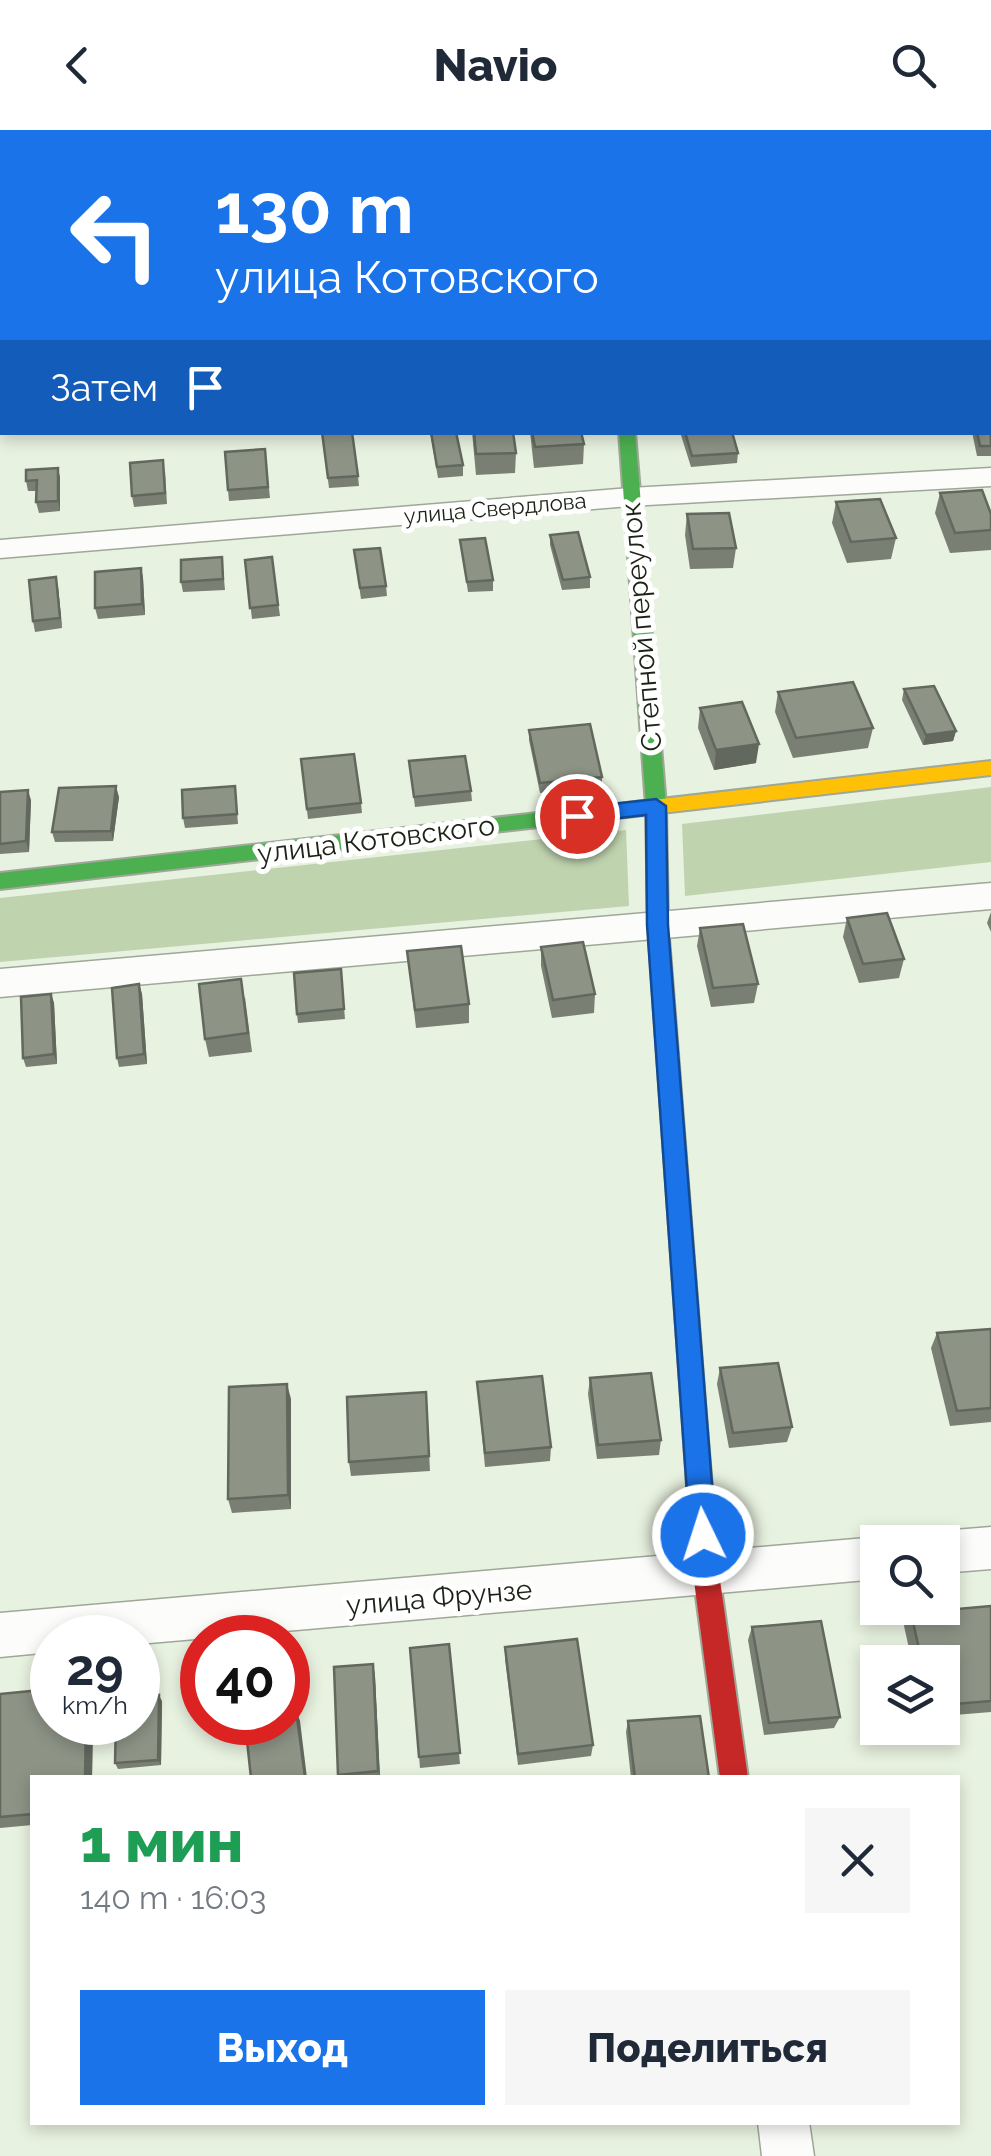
<!DOCTYPE html>
<html lang="ru">
<head>
<meta charset="utf-8">
<style>
  :root { --surface:#fff; --page:#f6f6f7; --text:#1f2937; --muted:#747a83; --accent:#1a73e8 }
  body { margin:0; font-family:Raleway,sans-serif; background:var(--page); color:var(--text); height:100vh; display:flex; flex-direction:column; font-size:38px; white-space:nowrap }
  * { box-sizing:border-box; margin:0 }
  p { font-size:32px; color:var(--muted) }
  .icon { flex:none; width:55px; height:55px; fill:none; stroke:currentColor; stroke-width:2; stroke-linecap:round; stroke-linejoin:round }
  .map { position:relative; flex:1; overflow:hidden }
  .sheet { position:absolute; left:30px; top:1645px; width:930px; height:350px; display:flex; flex-direction:column; background:var(--surface); border-radius:0px; box-shadow:0 5px 15px #0003 }
  .sheet>* { flex:none }
  .top-card { position:absolute; left:0px; top:0px; width:992px; height:305px; box-shadow:0 5px 15px #0003; background:#1a73e8; color:#fff; overflow:hidden }
  .tools { position:absolute; left:860px; top:1395px; display:grid; gap:20px }
  .tools a { display:grid; place-items:center; width:100px; height:100px; border-radius:0px; background:var(--surface); box-shadow:0 5px 15px #0003; font-size:50px }
  .speed { position:absolute; left:30px; top:1485px; display:flex; gap:20px; font-size:50px; font-weight:700; text-align:center }
  .speed>* { display:grid; place-content:center; width:130px; height:130px; border-radius:50%; background:var(--surface); box-shadow:0 5px 15px #0003; line-height:1 }
  .speed small { font-size:25px; font-weight:400 }
  .speed .limit { border:15px solid #d22; background:#fff; color:#111 }
  .pin { position:absolute; display:grid; place-items:center; width:85px; height:85px; color:#fff; margin:-42px; border:5px solid #fff; border-radius:50%; box-shadow:0 2px 10px #0007 }
  .me { position:absolute; width:110px; margin:-55px; rotate:356deg; stroke-linejoin:round; filter:drop-shadow(0 0 8px #0008) }
  .turn { display:flex; align-items:center; gap:35px; height:210px; padding:0 50px; font-size:45px }
  .turn .icon { width:130px; height:130px; stroke-width:2.5 }
  .turn b { display:block; font-size:70px; line-height:85px }
  .then { display:flex; align-items:center; height:95px; padding:0 50px; background:#0003; gap:20px; font-size:38px }
  .round { display:grid; place-items:center; flex:none; width:105px; height:105px; border-radius:0px; background:var(--page) }
  .headline { display:flex; align-items:center; justify-content:space-between; height:170px; padding:0 50px }
  h1 { font-size:60px; font-weight:800; line-height:75px; color:#1e9e55 }
  .button { display:flex; gap:20px; margin-top:auto; padding:20px 50px }
  .button a { flex:1; height:115px; border-radius:0px; background:var(--accent); color:#fff; font-size:40px; font-weight:800; line-height:115px; text-align:center }
  .button a+a { background:var(--page); color:var(--text) }
  header { display:flex; justify-content:space-between; align-items:center; height:130px; padding:0 50px; background:var(--surface); font-size:45px; font-weight:800 }
  .map>svg:first-child { display:block }
  .forest { fill:#c0d3af }
  .lines { fill:none; stroke-linecap:round; stroke-linejoin:round }
  .street-casing { stroke:#9fa799; stroke-width:3 }
  .fast-casing { stroke:#9fa799; stroke-width:4 }
  .slow-casing { stroke:#9fa799; stroke-width:4 }
  .jam-casing { stroke:#9fa799; stroke-width:4 }
  .street { fill:#fcfdfa; fill-rule:evenodd }
  .fast { fill:#4caf50; fill-rule:evenodd }
  .slow { fill:#ffc107; fill-rule:evenodd }
  .jam { fill:#c62828; fill-rule:evenodd }
  .wall { fill:#797f73 }
  .shaded-wall { fill:#63685e }
  .building { fill:#8d9486; stroke:#63685e; stroke-width:2.5 }
  .route { fill:#1a73e8; stroke:#114b97; stroke-width:2.5 }
  .labels { text-anchor:middle; stroke-width:10; stroke-linejoin:round; paint-order:stroke }
  .far-street-label { font-size:22px; fill:#1c2216; stroke:#fff }
  .street-label { font-size:28px; fill:#1c2216; stroke:#fff }
</style>
</head>
<body>
<header><svg class="icon" aria-label="back" viewBox="0 0 24 24"><path d="M15 5l-7 7 7 7"/></svg>Navio<svg class="icon" aria-label="search" viewBox="0 0 24 24"><circle cx="10" cy="10" r="6"/><path d="M15 15l6 6"/></svg></header>
<div class="map">
<svg width="991" height="2026" viewBox="0 0 991 2026">
  <rect width="100%" height="100%" fill="#e8f2e0"/>
  <path class="forest" d="M 991,657 L 991,732 L 685,766 L 682,694 Z
    M 626,700 L 629,776 L 0,832 L 0,768 Z"/>
  <g class="lines">
    <defs>
      <path id="street" d="M 629,0 L 653,0 L 653,2 L 630,2 Z
        M 991,338 L 991,356 L 630,376 L 0,428 L 0,410 L 630,358 Z
        M 991,753 L 991,779 L 0,867 L 0,839 Z
        M 991,1397 L 991,1439 L 942,1443 L 942,1412 L 925,1412 L 927,1407 L 942,1401 Z
        M 878,1407 L 891,1412 L 878,1412 L 878,1449 L 138,1514 L 138,1508 L 52,1508 L 52,1522 L 0,1527 L 0,1483 Z
        M 758,1992 L 809,1992 L 814,2026 L 762,2026 Z"/>
      <path id="fast" d="M 0,200 L 2,200 L 2,210 L 0,210 Z
        M 619,302 L 635,302 L 666,676 L 668,795 L 707,1297 L 704,1305 L 695,1308 L 686,1305 L 683,1297 L 648,795 L 646,676 Z
        M 574,679 L 584,686 L 574,693 L 0,759 L 0,743 Z"/>
      <path id="slow" d="M 991,631 L 991,645 L 574,693 L 564,686 L 574,679 Z"/>
      <path id="jam" d="M 990,153 L 991,153 L 991,163 L 990,163 Z
        M 695,1286 L 704,1289 L 707,1297 L 719,1443 L 748,1648 L 720,1648 L 693,1443 L 683,1297 L 686,1289 Z"/>
    </defs>
    <use href="#street" class="street-casing"/>
    <use href="#fast" class="fast-casing"/>
    <use href="#slow" class="slow-casing"/>
    <use href="#jam" class="jam-casing"/>
    <use href="#street" class="street"/>
    <use href="#fast" class="fast"/>
    <use href="#slow" class="slow"/>
    <use href="#jam" class="jam"/>
  </g>
  <path class="wall" d="M 0,0 L 499,0 L 499,2 L 2,2 L 2,39 L 0,39 Z
    M 991,282 L 991,326 L 977,326 L 972,302 L 990,302 Z
    M 322,302 L 358,346 L 359,356 L 329,358 Z
    M 430,302 L 456,302 L 463,335 L 463,346 L 438,348 Z
    M 472,302 L 513,302 L 516,323 L 515,343 L 476,345 Z
    M 530,302 L 581,302 L 584,314 L 583,334 L 534,338 Z
    M 680,302 L 732,302 L 738,323 L 737,333 L 691,337 Z
    M 265,319 L 270,368 L 229,371 L 228,360 Z
    M 58,338 L 60,348 L 60,381 L 39,383 L 36,372 L 36,361 L 28,361 L 26,351 Z
    M 165,341 L 167,374 L 134,377 L 132,366 Z
    M 940,363 L 991,384 L 991,420 L 950,423 L 935,383 Z
    M 836,372 L 896,408 L 891,429 L 847,433 L 832,393 Z
    M 687,384 L 736,418 L 733,438 L 690,439 L 685,405 Z
    M 550,405 L 590,447 L 590,458 L 562,460 L 550,415 Z
    M 460,410 L 493,450 L 493,461 L 468,462 Z
    M 354,420 L 386,456 L 387,466 L 361,469 Z
    M 222,427 L 225,460 L 183,462 L 181,452 Z
    M 272,427 L 280,486 L 252,489 L 245,430 Z
    M 141,438 L 143,448 L 145,485 L 98,489 L 95,478 Z
    M 56,447 L 58,457 L 62,498 L 35,502 L 33,491 Z
    M 904,559 L 956,601 L 953,611 L 923,615 L 902,570 Z
    M 778,562 L 873,598 L 868,618 L 793,628 L 775,582 Z
    M 700,578 L 756,633 L 714,640 L 698,598 Z
    M 529,600 L 602,647 L 602,657 L 540,663 L 529,610 Z
    M 301,629 L 361,673 L 362,683 L 308,689 Z
    M 409,631 L 471,661 L 472,671 L 415,677 Z
    M 235,656 L 238,694 L 185,698 L 183,688 Z
    M 0,662 L 31,670 L 29,722 L 0,724 Z
    M 119,667 L 113,711 L 55,712 L 52,702 Z
    M 991,782 L 991,802 L 987,793 Z
    M 847,788 L 904,829 L 899,848 L 859,853 L 843,807 Z
    M 700,798 L 758,854 L 754,873 L 711,877 L 697,816 Z
    M 541,817 L 595,864 L 594,883 L 552,888 L 541,836 Z
    M 407,821 L 469,874 L 469,893 L 416,898 Z
    M 341,839 L 345,889 L 298,893 L 297,884 Z
    M 139,854 L 142,864 L 147,934 L 119,937 L 117,928 Z
    M 51,864 L 54,873 L 57,934 L 26,937 L 23,928 Z
    M 245,867 L 252,922 L 209,927 L 205,909 Z
    M 991,1199 L 991,1292 L 950,1296 L 931,1218 L 937,1203 Z
    M 720,1238 L 792,1297 L 787,1312 L 729,1318 L 717,1254 Z
    M 590,1248 L 661,1310 L 659,1325 L 597,1329 L 588,1264 Z
    M 477,1252 L 551,1317 L 550,1331 L 485,1337 Z
    M 426,1262 L 430,1341 L 351,1346 L 349,1332 Z
    M 291,1269 L 291,1379 L 232,1383 L 228,1369 Z
    M 991,1476 L 991,1582 L 942,1586 L 942,1532 L 912,1532 L 904,1496 L 911,1483 Z
    M 752,1497 L 840,1587 L 834,1598 L 764,1605 L 748,1510 Z
    M 449,1514 L 460,1634 L 420,1638 L 410,1518 Z
    M 505,1517 L 593,1615 L 591,1626 L 518,1635 L 505,1529 Z
    M 373,1534 L 375,1546 L 380,1648 L 338,1648 L 338,1645 Z
    M 0,1564 L 93,1592 L 92,1648 L 32,1648 L 32,1695 L 0,1698 Z
    M 162,1571 L 161,1635 L 118,1639 L 115,1633 Z
    M 628,1591 L 709,1648 L 631,1648 L 626,1602 Z"/>
  <path class="shaded-wall" d="M 58,338 L 60,348 L 60,381 L 58,371 Z
    M 141,438 L 143,448 L 145,485 L 142,474 Z
    M 56,447 L 58,457 L 62,498 L 60,488 Z
    M 956,601 L 953,611 L 923,615 L 926,605 Z
    M 759,614 L 756,633 L 714,640 L 716,620 Z
    M 116,656 L 119,667 L 113,711 L 111,701 Z
    M 28,660 L 31,670 L 29,722 L 26,711 Z
    M 139,854 L 142,864 L 147,934 L 144,924 Z
    M 51,864 L 54,873 L 57,934 L 54,924 Z
    M 287,1254 L 291,1269 L 291,1379 L 288,1365 Z
    M 373,1534 L 375,1546 L 380,1648 L 378,1641 Z
    M 159,1565 L 162,1571 L 161,1635 L 158,1630 Z
    M 296,1580 L 300,1591 L 307,1648 L 305,1647 Z
    M 86,1592 L 93,1592 L 92,1648 L 85,1648 Z"/>
  <path class="building" d="M 0,0 L 84,0 L 2,2 L 0,4 Z
    M 864,0 L 892,0 L 893,2 L 865,2 Z
    M 2,136 L 2,161 L 0,161 L 0,137 Z
    M 990,282 L 991,316 L 980,316 L 977,302 L 990,302 Z
    M 322,302 L 352,302 L 358,346 L 328,348 Z
    M 431,302 L 456,302 L 463,335 L 437,337 Z
    M 474,302 L 513,302 L 516,323 L 476,324 Z
    M 532,302 L 581,302 L 584,314 L 535,317 Z
    M 685,302 L 732,302 L 738,323 L 692,326 Z
    M 265,319 L 268,357 L 228,360 L 225,322 Z
    M 163,330 L 165,363 L 132,366 L 130,333 Z
    M 58,338 L 58,371 L 36,372 L 37,350 L 26,351 L 26,340 Z
    M 982,360 L 991,384 L 991,400 L 955,403 L 940,363 Z
    M 880,369 L 896,408 L 851,412 L 836,372 Z
    M 729,383 L 736,418 L 693,419 L 687,384 Z
    M 578,402 L 590,447 L 563,450 L 550,405 Z
    M 485,408 L 493,450 L 467,452 L 460,410 Z
    M 380,418 L 386,456 L 360,458 L 354,420 Z
    M 222,427 L 223,449 L 181,452 L 181,430 Z
    M 272,427 L 278,475 L 250,478 L 245,430 Z
    M 141,438 L 142,474 L 95,478 L 95,442 Z
    M 56,447 L 60,488 L 33,491 L 29,450 Z
    M 853,552 L 873,598 L 796,608 L 778,562 Z
    M 934,556 L 956,601 L 926,605 L 904,559 Z
    M 742,572 L 759,614 L 716,620 L 700,578 Z
    M 590,594 L 602,647 L 540,653 L 529,600 Z
    M 354,624 L 361,673 L 307,679 L 301,629 Z
    M 465,626 L 471,661 L 414,667 L 409,631 Z
    M 116,656 L 111,701 L 52,702 L 59,658 Z
    M 235,656 L 237,684 L 183,688 L 182,660 Z
    M 28,660 L 26,711 L 0,714 L 0,662 Z
    M 887,783 L 904,829 L 863,834 L 847,788 Z
    M 743,794 L 758,854 L 713,858 L 700,798 Z
    M 583,812 L 595,864 L 553,870 L 541,817 Z
    M 461,816 L 469,874 L 415,880 L 407,821 Z
    M 341,839 L 344,879 L 297,884 L 294,843 Z
    M 241,849 L 248,903 L 205,909 L 199,854 Z
    M 139,854 L 144,924 L 117,928 L 112,858 Z
    M 51,864 L 54,924 L 23,928 L 21,867 Z
    M 991,1199 L 991,1278 L 957,1281 L 937,1203 Z
    M 778,1233 L 792,1297 L 733,1303 L 720,1238 Z
    M 651,1243 L 661,1310 L 598,1315 L 590,1248 Z
    M 542,1246 L 551,1317 L 485,1323 L 477,1252 Z
    M 287,1254 L 288,1365 L 228,1369 L 229,1257 Z
    M 426,1262 L 429,1326 L 349,1332 L 347,1267 Z
    M 991,1476 L 991,1571 L 942,1575 L 942,1532 L 922,1532 L 911,1483 Z
    M 821,1491 L 840,1587 L 769,1593 L 752,1497 Z
    M 577,1509 L 593,1615 L 518,1624 L 505,1517 Z
    M 449,1514 L 460,1623 L 419,1627 L 410,1518 Z
    M 373,1534 L 378,1641 L 338,1645 L 334,1537 Z
    M 52,1559 L 52,1592 L 86,1592 L 85,1648 L 32,1648 L 32,1684 L 0,1687 L 0,1564 Z
    M 159,1565 L 158,1630 L 115,1633 L 116,1592 L 138,1592 L 138,1567 Z
    M 296,1580 L 305,1647 L 251,1648 L 245,1592 L 288,1592 L 288,1581 Z
    M 700,1586 L 709,1648 L 635,1648 L 628,1591 Z"/>
  <path class="route" d="M 656,669 L 666,676 L 668,795 L 716,1405 L 712,1414 L 703,1417 L 694,1414 L 690,1405 L 647,795 L 646,685 L 577,693 L 567,686 L 577,678 Z"/>
  <g class="labels">
    <g class="far-street-label">
      <text transform="translate(495 378) rotate(-5)" y="8">улица Свердлова</text>
    </g>
    <g class="street-label">
      <text transform="translate(641 497) rotate(-95)" y="10">Степной переулок</text>
      <text transform="translate(376 709) rotate(-7)" y="10">улица Котовского</text>
      <text transform="translate(439 1467) rotate(-5)" y="10">улица Фрунзе</text>
    </g>
  </g>
</svg>
<div class="tools">
<a><svg class="icon" aria-label="search" viewBox="0 0 24 24"><circle cx="10" cy="10" r="6"/><path d="M15 15l6 6"/></svg></a>
<a><svg class="icon" aria-label="layers" viewBox="0 0 24 24"><path d="M12 4l9 5-9 5-9-5zM3 14l9 5 9-5"/></svg></a>
</div>
<div class="speed"><div>29<small>km/h</small></div><div class="limit">40</div></div>
<div class="pin" style="left:577px;top:686px;background:#d93025"><svg class="icon" aria-label="arrive" viewBox="0 0 24 24"><path d="M6 21V4h12l-3 4 3 4H6"/></svg></div>
<svg class="me" style="left:703px;top:1405px" viewBox="-20 -20 40 40"><circle r="17" fill="#1a73e8" stroke="#fff" stroke-width="3"/><path d="M0-11L8 9 0 5-8 9z" fill="#fff"/></svg>
<div class="top-card">
<div class="turn"><svg class="icon" aria-label="left" viewBox="0 0 24 24"><path d="M17 20v-9H6M10 6l-5 5 5 5"/></svg><div><b>130 m</b>улица Котовского</div></div>
<div class="then">Затем<svg class="icon" aria-label="arrive" viewBox="0 0 24 24"><path d="M6 21V4h12l-3 4 3 4H6"/></svg></div>
</div>
<section class="sheet">
<div class="headline"><div><h1>1 мин</h1><p>140 m · 16:03</p></div><a class="round"><svg class="icon" aria-label="close" viewBox="0 0 24 24"><path d="M6 6l12 12M18 6L6 18"/></svg></a></div>
<div class="button"><a>Выход</a><a>Поделиться</a></div>
</section>
</div>
</body>
</html>
